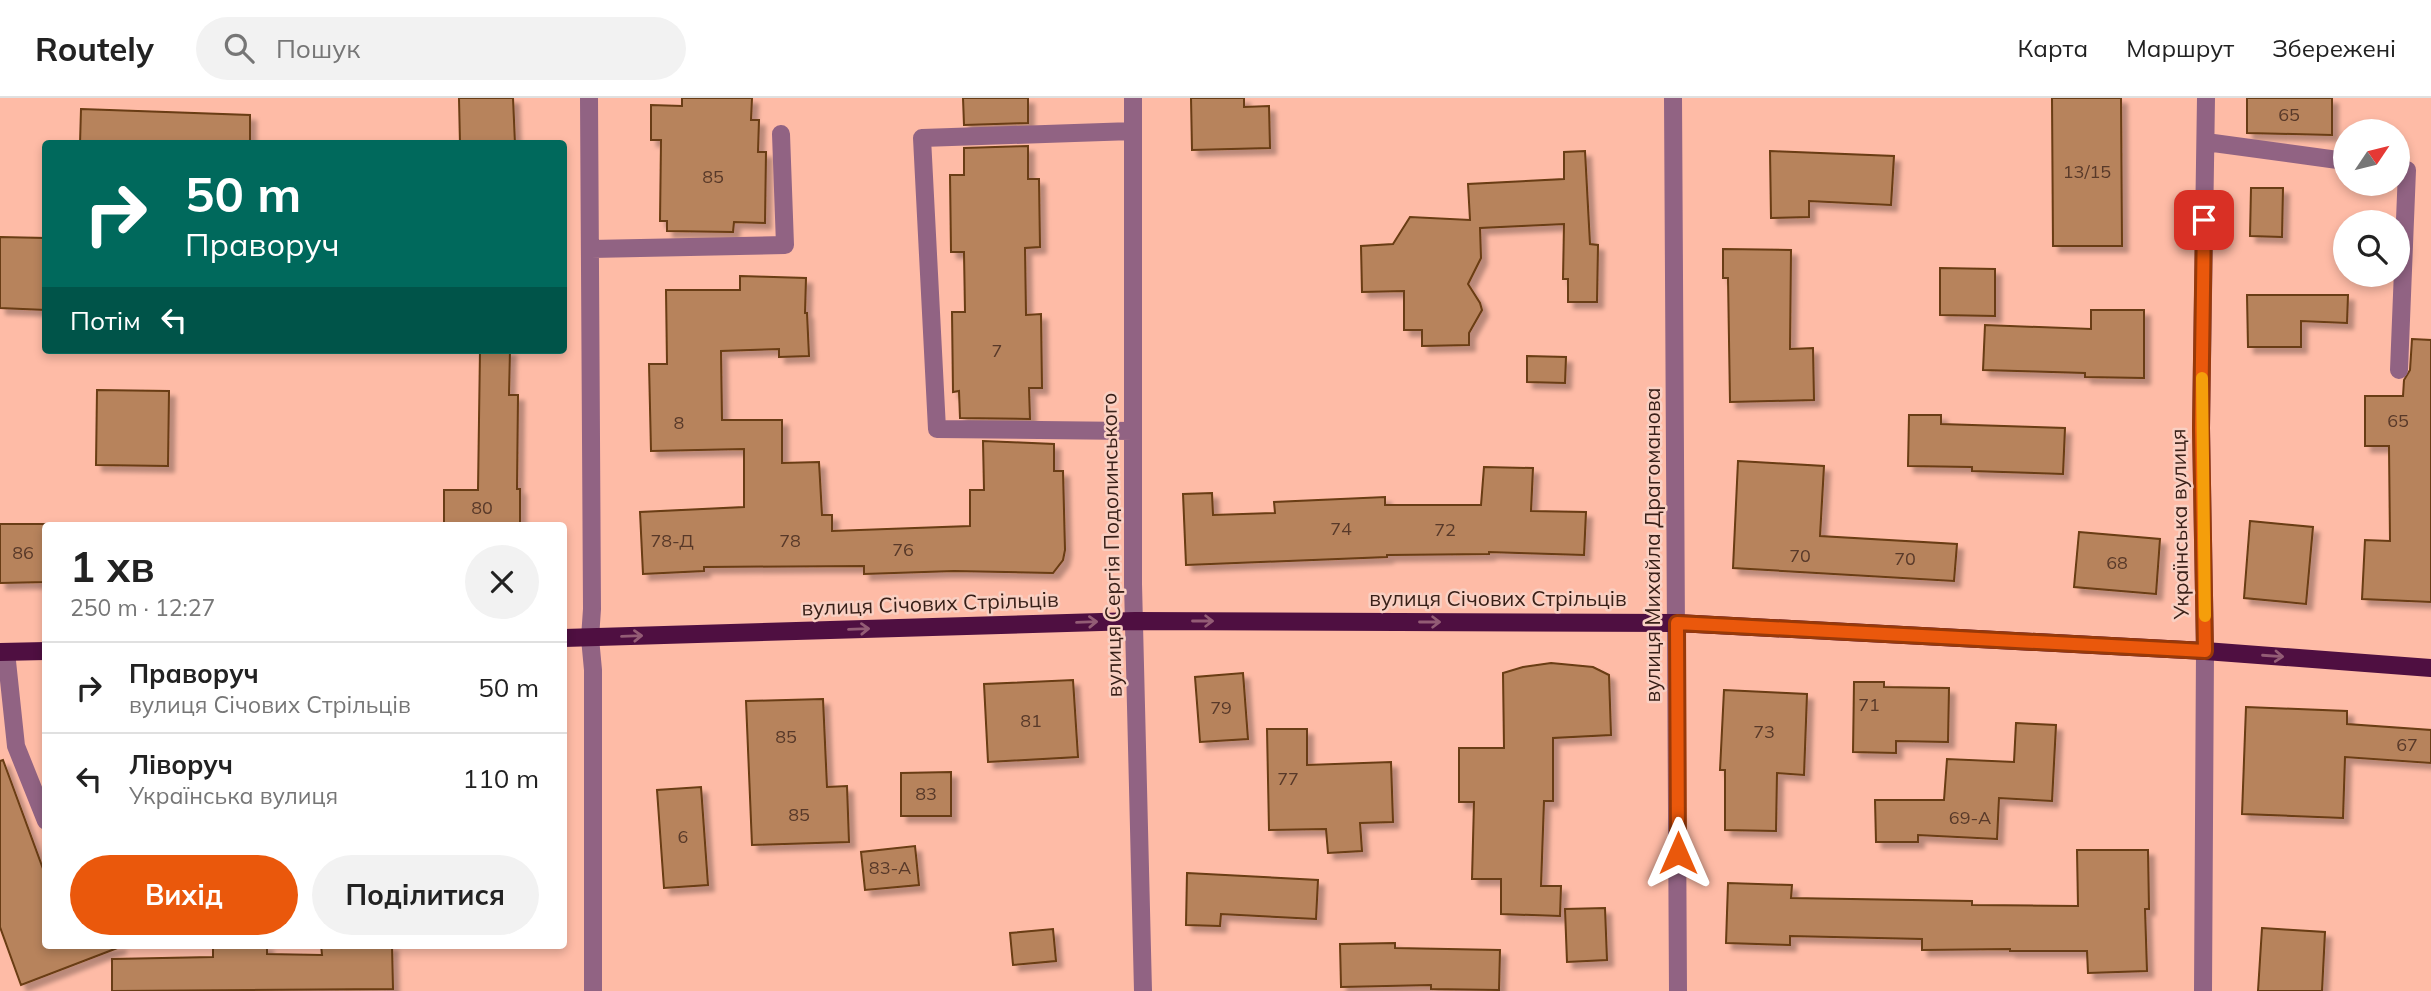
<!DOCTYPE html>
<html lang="uk">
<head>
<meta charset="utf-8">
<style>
  :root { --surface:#fff; --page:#f2f2f2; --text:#222; --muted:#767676; --line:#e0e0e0; --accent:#ea580c }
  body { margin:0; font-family:Mulish,sans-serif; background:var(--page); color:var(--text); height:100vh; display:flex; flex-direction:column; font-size:26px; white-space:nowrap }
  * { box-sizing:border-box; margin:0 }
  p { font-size:23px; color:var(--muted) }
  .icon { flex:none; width:38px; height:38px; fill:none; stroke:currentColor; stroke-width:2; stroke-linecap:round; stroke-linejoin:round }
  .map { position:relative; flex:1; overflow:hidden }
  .details { position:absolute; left:42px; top:424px; width:525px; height:427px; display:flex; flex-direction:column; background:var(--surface); border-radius:7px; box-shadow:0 4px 10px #0003 }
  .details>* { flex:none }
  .top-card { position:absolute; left:42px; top:42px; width:525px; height:214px; border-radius:7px; box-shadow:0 4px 10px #0003; background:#00695c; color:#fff; overflow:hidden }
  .needle { width:46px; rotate:55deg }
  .fabs { position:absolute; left:2333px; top:21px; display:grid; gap:14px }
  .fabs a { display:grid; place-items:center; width:77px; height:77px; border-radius:50%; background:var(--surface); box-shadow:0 4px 10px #0003; font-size:35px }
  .pin { position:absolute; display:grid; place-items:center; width:60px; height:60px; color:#fff; margin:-30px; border-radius:14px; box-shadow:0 4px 10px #0006 }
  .me { position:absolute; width:77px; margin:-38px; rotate:0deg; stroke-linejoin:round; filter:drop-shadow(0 0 5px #0008) }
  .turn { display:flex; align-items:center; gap:24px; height:147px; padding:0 28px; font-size:32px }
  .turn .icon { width:91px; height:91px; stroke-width:2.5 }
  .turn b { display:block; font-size:49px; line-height:60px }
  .then { display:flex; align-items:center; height:66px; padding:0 28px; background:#0003; gap:14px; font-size:26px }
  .round { display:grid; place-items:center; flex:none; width:74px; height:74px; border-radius:37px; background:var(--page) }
  .overview { display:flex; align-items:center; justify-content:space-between; height:119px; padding:0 28px }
  h1 { font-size:42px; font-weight:700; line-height:52px }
  .action { display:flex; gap:14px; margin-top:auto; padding:14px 28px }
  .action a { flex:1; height:80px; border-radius:42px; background:var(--accent); color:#fff; font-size:28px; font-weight:700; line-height:80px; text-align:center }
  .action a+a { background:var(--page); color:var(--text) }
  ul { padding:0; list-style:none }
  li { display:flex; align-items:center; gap:21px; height:91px; padding:0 28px; border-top:2px solid var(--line) }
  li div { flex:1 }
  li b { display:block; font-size:26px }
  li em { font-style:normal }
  header { display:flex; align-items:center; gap:42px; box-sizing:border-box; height:98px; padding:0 35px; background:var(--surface); border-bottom:2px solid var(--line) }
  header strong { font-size:33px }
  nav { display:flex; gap:38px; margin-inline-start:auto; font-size:24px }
  .search { width:490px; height:63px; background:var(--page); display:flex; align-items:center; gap:18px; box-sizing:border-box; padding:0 24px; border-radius:38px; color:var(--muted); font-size:26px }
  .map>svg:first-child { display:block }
  .building { fill:#b7835c; stroke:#693c12; stroke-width:2; filter:url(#shadow) }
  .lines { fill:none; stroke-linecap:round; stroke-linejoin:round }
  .minor { stroke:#916383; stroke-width:18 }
  .major { stroke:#4f0f41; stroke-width:18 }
  .oneway { stroke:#935c75 }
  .route-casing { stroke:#983908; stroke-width:18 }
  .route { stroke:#ea580c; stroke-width:12 }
  .slow { stroke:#f59e0b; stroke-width:12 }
  .labels { text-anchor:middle; stroke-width:5; stroke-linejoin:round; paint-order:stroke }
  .number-label { font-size:18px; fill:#583929 }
  .street-label { font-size:21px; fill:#392018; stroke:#f9d0c3 }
</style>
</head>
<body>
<header>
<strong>Routely</strong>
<div class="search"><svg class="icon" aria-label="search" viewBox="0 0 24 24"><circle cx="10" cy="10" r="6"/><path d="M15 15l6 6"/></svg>Пошук</div>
<nav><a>Карта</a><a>Маршрут</a><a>Збережені</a></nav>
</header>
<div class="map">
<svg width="2431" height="893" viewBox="0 0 2431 893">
  <defs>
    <filter id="shadow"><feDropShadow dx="6" dy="6" stdDeviation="2" flood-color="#0004"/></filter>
  </defs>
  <rect width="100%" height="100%" fill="#febba6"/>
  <path class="building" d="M 459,0 L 513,0 L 515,46 L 460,46 Z
    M 682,0 L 752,0 L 751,22 L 759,22 L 758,54 L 766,54 L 765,125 L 734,124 L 733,134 L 667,133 L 667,123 L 660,123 L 661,42 L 651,42 L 651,7 L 682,8 Z
    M 963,0 L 1028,0 L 1028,25 L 964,27 Z
    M 1191,0 L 1244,0 L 1244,9 L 1269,8 L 1270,50 L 1192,52 Z
    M 2052,0 L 2121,0 L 2122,148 L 2053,148 Z
    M 2247,0 L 2332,0 L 2332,37 L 2247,35 Z
    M 81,11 L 250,17 L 250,46 L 80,46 Z
    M 1028,48 L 1028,81 L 1039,81 L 1040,149 L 1025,150 L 1026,217 L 1041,216 L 1042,290 L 1029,290 L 1030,321 L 960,320 L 959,293 L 953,294 L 952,214 L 965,214 L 964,154 L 951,154 L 950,77 L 964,77 L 964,50 Z
    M 1585,53 L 1590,146 L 1598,147 L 1597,204 L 1568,204 L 1568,181 L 1563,181 L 1564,126 L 1480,130 L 1481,160 L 1468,186 L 1480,205 L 1482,212 L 1469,235 L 1469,247 L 1422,248 L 1422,232 L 1404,232 L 1404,193 L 1362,194 L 1361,148 L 1393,146 L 1410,119 L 1470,122 L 1468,86 L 1564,81 L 1564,54 Z
    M 1770,53 L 1894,58 L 1891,107 L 1809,103 L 1809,119 L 1771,120 Z
    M 2251,90 L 2283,90 L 2282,139 L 2250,138 Z
    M 0,139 L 46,140 L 46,212 L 0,210 Z
    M 1723,151 L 1791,152 L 1790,251 L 1813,250 L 1814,302 L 1730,304 L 1728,180 L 1723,180 Z
    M 1940,170 L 1995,171 L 1995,218 L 1940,217 Z
    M 740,178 L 806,180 L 805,215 L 807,215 L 809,258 L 779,259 L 779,251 L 721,253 L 722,322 L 782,322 L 782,365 L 819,364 L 822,417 L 832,417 L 832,433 L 970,428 L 970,392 L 984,392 L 983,343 L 1054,346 L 1054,373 L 1063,373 L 1065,452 L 1063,462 L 1053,475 L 954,473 L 864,476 L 864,468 L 704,469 L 704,473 L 643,476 L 640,414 L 744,409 L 744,351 L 651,353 L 649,266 L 667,266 L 666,192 L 740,192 Z
    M 2247,197 L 2348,197 L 2347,225 L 2301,223 L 2301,249 L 2248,249 Z
    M 2091,212 L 2144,212 L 2144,280 L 2085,279 L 2085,275 L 1983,272 L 1985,227 L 2091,231 Z
    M 2412,241 L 2431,242 L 2431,504 L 2362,501 L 2365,442 L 2390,443 L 2389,348 L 2365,348 L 2365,298 L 2403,298 L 2404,282 L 2410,272 Z
    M 480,252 L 510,252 L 509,297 L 518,297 L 517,391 L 520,391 L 520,427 L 444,427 L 444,392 L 478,392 Z
    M 1527,258 L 1566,259 L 1565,285 L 1527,284 Z
    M 97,292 L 169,293 L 168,368 L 96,367 Z
    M 1909,317 L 1941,317 L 1941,326 L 2065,330 L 2063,376 L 1972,373 L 1972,369 L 1908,368 Z
    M 1738,363 L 1824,368 L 1820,438 L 1957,446 L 1954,483 L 1733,470 Z
    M 1484,369 L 1533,370 L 1531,413 L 1586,414 L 1584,457 L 1489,454 L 1489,456 L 1387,457 L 1387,459 L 1186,467 L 1183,396 L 1212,395 L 1213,417 L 1275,415 L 1274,404 L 1385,399 L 1385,407 L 1481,407 Z
    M 2250,423 L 2313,429 L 2306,506 L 2244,500 Z
    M 0,426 L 46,426 L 46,484 L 0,485 Z
    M 2079,434 L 2160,441 L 2156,496 L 2074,489 Z
    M 1551,565 L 1593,569 L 1609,577 L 1611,637 L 1553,640 L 1553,703 L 1544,703 L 1541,788 L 1561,788 L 1560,818 L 1501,816 L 1501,781 L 1472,781 L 1474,704 L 1459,704 L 1459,650 L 1504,650 L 1503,575 L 1523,569 Z
    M 1243,575 L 1248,641 L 1200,644 L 1195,579 Z
    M 1073,582 L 1078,659 L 988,664 L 984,586 Z
    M 1854,584 L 1884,584 L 1884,589 L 1949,590 L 1948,644 L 1896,643 L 1896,655 L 1853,654 Z
    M 1724,592 L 1807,596 L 1804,677 L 1777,675 L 1776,733 L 1725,732 L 1725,672 L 1720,672 Z
    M 823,601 L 827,689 L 847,688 L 849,744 L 752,747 L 746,603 Z
    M 2246,609 L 2347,613 L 2347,626 L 2431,632 L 2431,665 L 2345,659 L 2343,720 L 2242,716 Z
    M 2016,625 L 2056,627 L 2052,703 L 1999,700 L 1997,741 L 1918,737 L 1918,744 L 1876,744 L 1875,702 L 1944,702 L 1947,661 L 2014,664 Z
    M 1267,631 L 1307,631 L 1307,667 L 1391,664 L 1393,724 L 1360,725 L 1362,753 L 1328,755 L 1326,731 L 1269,732 Z
    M 3,662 L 46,779 L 46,847 L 120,847 L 120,849 L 21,887 L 0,829 L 0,663 Z
    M 951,674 L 951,718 L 901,718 L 901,675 Z
    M 701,689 L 708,787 L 664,790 L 657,692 Z
    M 915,748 L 919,787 L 865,792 L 861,754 Z
    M 2077,752 L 2148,752 L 2149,811 L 2145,811 L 2147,873 L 2088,875 L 2087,853 L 2010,853 L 2010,851 L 1922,852 L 1922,841 L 1790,838 L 1790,847 L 1726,845 L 1728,785 L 1792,787 L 1791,800 L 1972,803 L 1972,807 L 2078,808 Z
    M 1187,775 L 1318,782 L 1316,821 L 1221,816 L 1220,828 L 1186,827 Z
    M 1605,810 L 1607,862 L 1567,864 L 1565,811 Z
    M 2262,830 L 2325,834 L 2322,893 L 2258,893 Z
    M 1053,831 L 1056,863 L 1013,867 L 1010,835 Z
    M 1395,845 L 1395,850 L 1500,852 L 1499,892 L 1431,891 L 1431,887 L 1341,889 L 1340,846 Z
    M 213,847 L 267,847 L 267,856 L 322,857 L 321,847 L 392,847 L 393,891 L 112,893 L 112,861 L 213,859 Z"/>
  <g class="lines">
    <path class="minor" d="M 589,0 L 592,511 L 590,540 L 593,572 L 593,893
      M 1133,0 L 1133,486 L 1143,893
      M 1673,0 L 1678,893
      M 2206,44 L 2345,63
      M 2398,70 L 2407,72 L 2399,272
      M 591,151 L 785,147 L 781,36
      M 1133,333 L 937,331 L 922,40 L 1133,33
      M 6,554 L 16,648 L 46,723
      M 2203,893 L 2205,553 L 2201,330 L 2206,0"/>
    <path class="major" d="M 564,540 L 1135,523 L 1677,525 L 2205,553 L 2431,570
      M 0,554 L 46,553"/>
  </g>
  <defs><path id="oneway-shaft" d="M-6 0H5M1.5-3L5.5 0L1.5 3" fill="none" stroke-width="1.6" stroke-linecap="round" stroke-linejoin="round" transform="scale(1.75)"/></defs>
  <g class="oneway">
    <use href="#oneway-shaft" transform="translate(1203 523)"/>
    <use href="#oneway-shaft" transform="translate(1087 524) rotate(-2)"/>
    <use href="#oneway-shaft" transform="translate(1430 524)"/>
    <use href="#oneway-shaft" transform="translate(859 531) rotate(-2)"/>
    <use href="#oneway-shaft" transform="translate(632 538) rotate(-2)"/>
    <use href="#oneway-shaft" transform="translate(2273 558) rotate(4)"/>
  </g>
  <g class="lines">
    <defs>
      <path id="route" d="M 1678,755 L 1677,525 L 2205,553 L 2201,330 L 2204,122"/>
    </defs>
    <use href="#route" class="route-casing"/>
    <use href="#route" class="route"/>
    <path class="slow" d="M 2202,280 L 2205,518"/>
  </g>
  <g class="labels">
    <g class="number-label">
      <text x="2289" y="23">65</text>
      <text x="2087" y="80">13/15</text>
      <text x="713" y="85">85</text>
      <text x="997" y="259">7</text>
      <text x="2398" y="329">65</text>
      <text x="679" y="331">8</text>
      <text x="482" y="416">80</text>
      <text x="1341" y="437">74</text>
      <text x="1445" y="438">72</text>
      <text x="672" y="449">78-Д</text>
      <text x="790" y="449">78</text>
      <text x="903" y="458">76</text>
      <text x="23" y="461">86</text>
      <text x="1800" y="464">70</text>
      <text x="1905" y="467">70</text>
      <text x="2117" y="471">68</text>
      <text x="1869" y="613">71</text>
      <text x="1221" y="616">79</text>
      <text x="1031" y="629">81</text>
      <text x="1764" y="640">73</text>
      <text x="786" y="645">85</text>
      <text x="2407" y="653">67</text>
      <text x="1288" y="687">77</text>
      <text x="926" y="702">83</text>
      <text x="799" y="723">85</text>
      <text x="1970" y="726">69-А</text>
      <text x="683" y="745">6</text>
      <text x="890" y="776">83-А</text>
    </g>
    <g class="street-label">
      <text transform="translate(2180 426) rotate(-91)" y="7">Українська вулиця</text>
      <text transform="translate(1112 447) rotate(-91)" y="7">вулиця Сергія Подолинського</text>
      <text transform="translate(1653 447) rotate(-90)" y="7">вулиця Михайла Драгоманова</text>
      <text x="1498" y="508">вулиця Січових Стрільців</text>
      <text transform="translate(930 506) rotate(-2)" y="7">вулиця Січових Стрільців</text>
    </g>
  </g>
</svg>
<div class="fabs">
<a><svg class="needle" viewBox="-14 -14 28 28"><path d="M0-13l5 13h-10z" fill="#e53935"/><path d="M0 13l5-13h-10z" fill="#767676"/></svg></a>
<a><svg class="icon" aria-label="search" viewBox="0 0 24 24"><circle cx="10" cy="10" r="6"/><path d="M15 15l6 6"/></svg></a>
</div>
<div class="pin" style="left:2204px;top:122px;background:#d93025"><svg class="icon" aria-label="arrive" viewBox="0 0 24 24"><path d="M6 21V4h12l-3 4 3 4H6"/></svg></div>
<svg class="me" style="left:1678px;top:755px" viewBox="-20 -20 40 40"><path d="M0-17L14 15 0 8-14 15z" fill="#ea580c" stroke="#fff" stroke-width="4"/></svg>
<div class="top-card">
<div class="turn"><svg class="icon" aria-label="right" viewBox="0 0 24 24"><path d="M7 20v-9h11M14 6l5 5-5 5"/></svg><div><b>50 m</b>Праворуч</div></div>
<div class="then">Потім<svg class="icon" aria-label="left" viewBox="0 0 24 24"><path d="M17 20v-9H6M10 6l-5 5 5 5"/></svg></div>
</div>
<section class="details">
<div class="overview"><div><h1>1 хв</h1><p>250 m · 12:27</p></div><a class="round"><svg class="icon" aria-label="close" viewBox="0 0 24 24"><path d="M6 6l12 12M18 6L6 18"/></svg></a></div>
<ul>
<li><svg class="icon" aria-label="right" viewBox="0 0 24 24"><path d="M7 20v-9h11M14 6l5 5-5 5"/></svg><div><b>Праворуч</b><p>вулиця Січових Стрільців</p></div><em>50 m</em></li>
<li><svg class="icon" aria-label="left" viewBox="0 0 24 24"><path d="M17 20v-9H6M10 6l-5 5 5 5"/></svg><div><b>Ліворуч</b><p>Українська вулиця</p></div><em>110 m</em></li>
</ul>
<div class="action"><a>Вихід</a><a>Поділитися</a></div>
</section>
</div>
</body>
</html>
